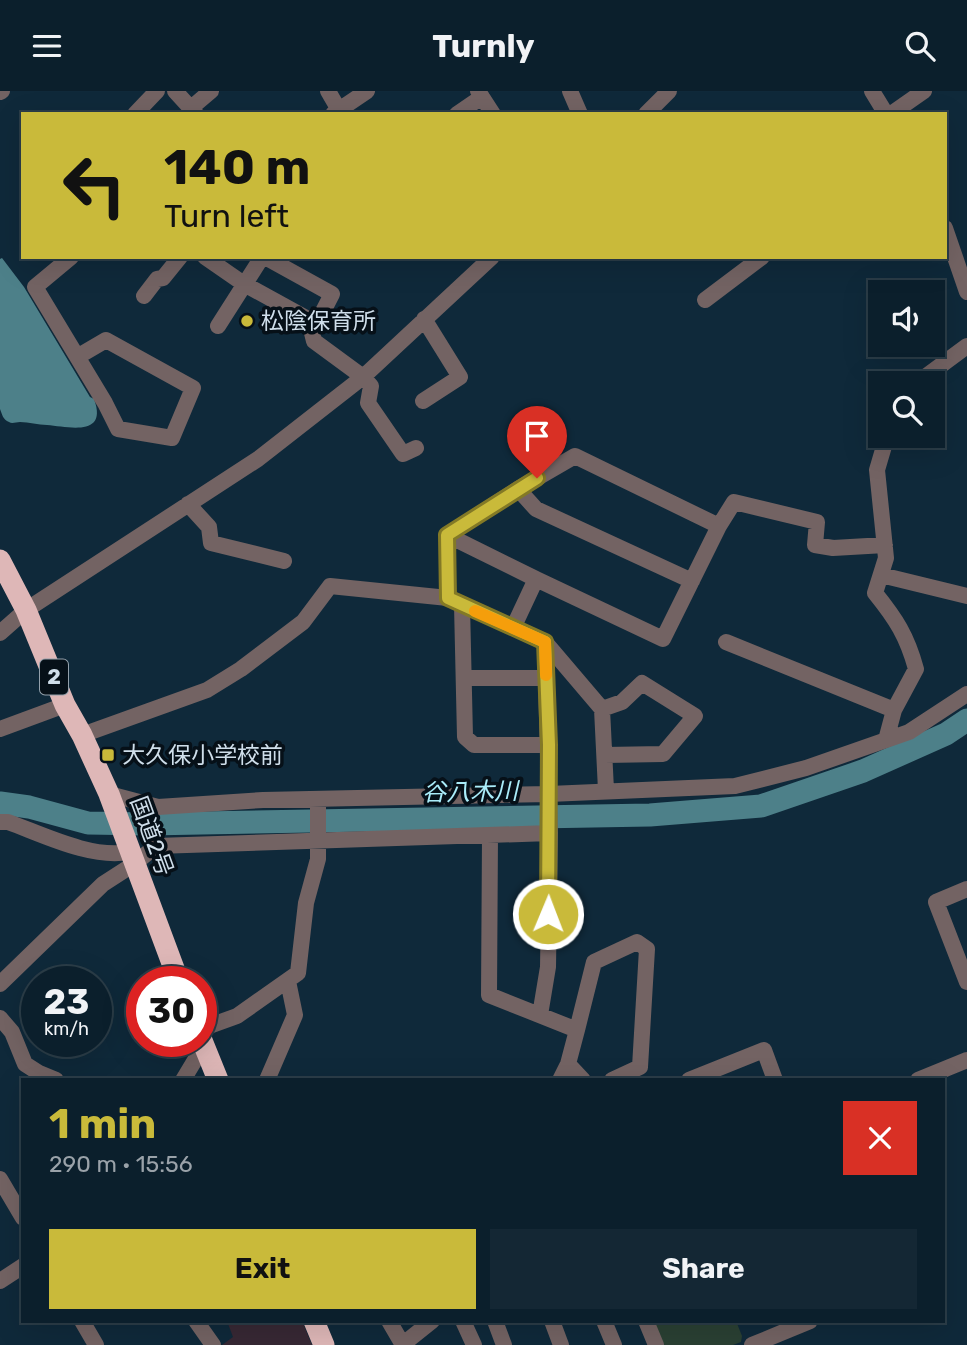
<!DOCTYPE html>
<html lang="en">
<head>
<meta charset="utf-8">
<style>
  :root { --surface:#0b1f2c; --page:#142734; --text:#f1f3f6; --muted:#9aa2a9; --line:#2b3d48; --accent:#c9ba3a }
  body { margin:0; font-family:Rubik,"Noto Sans JP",sans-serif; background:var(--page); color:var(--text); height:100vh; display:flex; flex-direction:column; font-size:26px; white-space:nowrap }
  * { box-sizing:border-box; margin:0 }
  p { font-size:23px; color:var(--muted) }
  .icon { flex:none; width:38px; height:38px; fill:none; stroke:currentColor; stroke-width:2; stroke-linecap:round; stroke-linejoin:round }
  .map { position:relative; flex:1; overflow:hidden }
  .side { position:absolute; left:21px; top:987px; width:924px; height:245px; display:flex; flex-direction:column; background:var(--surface); border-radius:0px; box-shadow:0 7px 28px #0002,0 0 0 2px var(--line) }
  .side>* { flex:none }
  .top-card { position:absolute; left:21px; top:21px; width:926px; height:147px; border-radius:0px; box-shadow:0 7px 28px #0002,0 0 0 2px var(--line); background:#c9ba3a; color:#111; overflow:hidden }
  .controls { position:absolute; left:868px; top:189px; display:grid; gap:14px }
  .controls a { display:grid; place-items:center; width:77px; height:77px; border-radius:0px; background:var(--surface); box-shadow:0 7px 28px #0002,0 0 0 2px var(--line); font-size:35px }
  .speed { position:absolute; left:21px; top:875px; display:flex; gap:14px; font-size:35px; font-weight:700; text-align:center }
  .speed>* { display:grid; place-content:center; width:91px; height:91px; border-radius:50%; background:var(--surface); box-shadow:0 7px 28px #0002,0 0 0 2px var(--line); line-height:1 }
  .speed small { font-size:18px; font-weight:400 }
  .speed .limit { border:10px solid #d22; background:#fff; color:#111 }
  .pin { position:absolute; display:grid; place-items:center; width:60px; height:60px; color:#fff; margin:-72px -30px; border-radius:50% 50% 50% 0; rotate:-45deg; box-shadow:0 0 7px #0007 }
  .pin .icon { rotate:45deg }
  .me { position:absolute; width:77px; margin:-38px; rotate:1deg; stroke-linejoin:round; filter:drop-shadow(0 0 5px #0008) }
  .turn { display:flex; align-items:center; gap:24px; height:147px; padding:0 28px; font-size:32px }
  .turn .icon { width:91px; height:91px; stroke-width:2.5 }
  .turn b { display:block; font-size:49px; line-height:60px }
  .round { display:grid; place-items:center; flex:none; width:74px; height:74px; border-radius:0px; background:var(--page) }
  .summary { display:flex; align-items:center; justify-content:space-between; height:119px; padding:0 28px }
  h1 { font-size:42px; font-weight:700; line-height:52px; color:var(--accent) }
  .button { display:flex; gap:14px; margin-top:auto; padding:14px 28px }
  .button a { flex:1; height:80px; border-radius:0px; background:var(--accent); color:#111; font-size:28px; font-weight:700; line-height:80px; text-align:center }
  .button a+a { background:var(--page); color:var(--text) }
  header { display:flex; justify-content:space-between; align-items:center; height:91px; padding:0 28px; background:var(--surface); font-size:32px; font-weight:700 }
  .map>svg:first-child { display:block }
  .commercial { fill:#372834 }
  .green { fill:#2a4033 }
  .water { fill:#4d8089 }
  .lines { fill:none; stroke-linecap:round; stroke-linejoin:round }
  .river { stroke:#4d8089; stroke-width:23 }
  .minor { stroke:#736363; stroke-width:16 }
  .highway { stroke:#deb7b7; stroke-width:21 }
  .route-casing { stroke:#837926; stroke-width:18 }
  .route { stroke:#c9ba3a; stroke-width:12 }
  .slow { stroke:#f59e0b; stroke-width:12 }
  .poi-dot { fill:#c9ba3a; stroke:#061018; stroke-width:2.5 }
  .labels { text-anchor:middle; stroke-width:7; stroke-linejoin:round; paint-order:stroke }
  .shield { fill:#061018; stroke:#93a0ab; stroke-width:2 }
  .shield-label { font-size:21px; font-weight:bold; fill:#cfdeea }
  .poi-label { font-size:23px; fill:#cfdeea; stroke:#061018; text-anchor:start }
  .street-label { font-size:23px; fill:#cfdeea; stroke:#061018 }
  .water-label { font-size:24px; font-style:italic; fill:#aaedfa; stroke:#061018 }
</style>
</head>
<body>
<header><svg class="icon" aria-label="menu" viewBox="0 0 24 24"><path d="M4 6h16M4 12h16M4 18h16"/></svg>Turnly<svg class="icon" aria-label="search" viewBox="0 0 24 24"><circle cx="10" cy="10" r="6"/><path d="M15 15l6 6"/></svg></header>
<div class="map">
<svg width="967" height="1254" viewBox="0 0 967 1254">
  <rect width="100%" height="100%" fill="#0f293a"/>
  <path class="commercial" d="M 227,1230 L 302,1230 L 312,1254 L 222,1254 L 233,1246 Z"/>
  <path class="green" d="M 654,1230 L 736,1230 L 742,1245 L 741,1251 L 733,1254 L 663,1254 Z"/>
  <path class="water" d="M 2,167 L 24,196 L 90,306 L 94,308 C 108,346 69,336 47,334 C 38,334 29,331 20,331 C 16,331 12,333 9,331 C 3,329 2,323 0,318 L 0,168 Z"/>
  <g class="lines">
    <path class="river" d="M 0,712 L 29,716 L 88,732 L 147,733 L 650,724 L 761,715 L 863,680 L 946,643 L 967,629"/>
    <path class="minor" d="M 175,0 L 196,23
      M 328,0 L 339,19
      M 478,0 L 493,23
      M 570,0 L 580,23
      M 872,0 L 886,23
      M 0,1 L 2,0
      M 191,17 L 211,0
      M 135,23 L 157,0
      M 333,23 L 367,0
      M 457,23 L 482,6
      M 646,23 L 669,0
      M 891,23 L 924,0
      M 945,137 L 967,201
      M 71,166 L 35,196 L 105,312 L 118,338 L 172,347 L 193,297 L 106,249 L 77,266
      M 205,166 L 244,193 L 317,233
      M 265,166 L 332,203 L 312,242 L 314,250 L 363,286 L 371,295 L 368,312 L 403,363 L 416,357
      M 144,205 L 157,188 L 163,187 L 180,166
      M 705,209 L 762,166
      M 218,235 L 262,166
      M 917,292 L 967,255
      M 423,310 L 460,286 L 424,228
      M 518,398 L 536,418 L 692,490
      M 188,413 L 209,436 L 211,452 L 284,470
      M 447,444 L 536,488
      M 881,484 L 967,505
      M 448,507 L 447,444 L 518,398 L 575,365 L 719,435 L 734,411 L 817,431 L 815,454 L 833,457 L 885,454
      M 462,514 L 465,646 L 474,654 L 549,654
      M 513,537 L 536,488 L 663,548 L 719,435
      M 0,542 L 26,519 L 258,368 L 363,286 L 492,166
      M 726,551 L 894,619
      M 464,587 L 546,587
      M 602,618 L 622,611 L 642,592 L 695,625 L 663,663 L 605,664
      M 0,638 L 65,614
      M 82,644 L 207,599 L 241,578 L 303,531 L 330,495 L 448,507 L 545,551 L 602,618 L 606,699
      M 886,649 L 894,619 L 916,578 C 907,545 896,528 875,502 L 886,467 L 877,379 L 887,345
      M 109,703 L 158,716 L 263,709 L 549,703 L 735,695 L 806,677 L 909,641 L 967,603
      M 0,731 L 8,731 C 44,744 91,768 129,761
      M 490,744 L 489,904 L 577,939 L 568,973 L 560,989
      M 967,798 L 936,811 L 967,891
      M 0,893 L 103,793 L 134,773 L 156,755 L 550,742
      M 540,924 L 548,876 L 550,742 L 545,551
      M 0,927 L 12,941 L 25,973 L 39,982 L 56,989
      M 201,938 L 237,925 L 298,882 L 306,812 L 318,768 L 318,708
      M 577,939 L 594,871 L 637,851 L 647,858 L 640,976 L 612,989
      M 568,973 L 583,989
      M 183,989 L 204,954
      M 267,989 L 295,924 L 288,890
      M 689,989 L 764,959 L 775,989
      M 918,989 L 967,969
      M 0,1088 L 23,1127
      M 0,1190 L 23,1175
      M 82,1230 L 96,1254
      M 196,1230 L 213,1254
      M 389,1230 L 403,1254
      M 463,1230 L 474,1254
      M 495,1230 L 504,1254
      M 552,1230 L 561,1254
      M 604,1230 L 614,1254
      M 646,1230 L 656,1254
      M 402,1254 L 432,1230
      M 752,1254 L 810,1230"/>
    <path class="highway" d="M 0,469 L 26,519 L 65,614 L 82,644 L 109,703 L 179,891
      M 201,947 L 218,989
      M 314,1230 L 324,1254"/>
  </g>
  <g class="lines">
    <defs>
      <path id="route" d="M 537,387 L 447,444 L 448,507 L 545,551 L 549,654 L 548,823"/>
    </defs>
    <use href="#route" class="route-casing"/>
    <use href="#route" class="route"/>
    <path class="slow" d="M 475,520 L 545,551 L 546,584"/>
  </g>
  <g class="poi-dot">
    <circle cx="247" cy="230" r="7"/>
    <rect x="101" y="657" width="14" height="14" rx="3.5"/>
  </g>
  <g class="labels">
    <rect class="shield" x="40" y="568.5" width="28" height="35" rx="5"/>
    <g class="shield-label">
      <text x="54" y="593">2</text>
    </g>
    <g class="poi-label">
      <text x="261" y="238">松陰保育所</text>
      <text x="122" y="672">大久保小学校前</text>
    </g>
    <g class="street-label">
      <text transform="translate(152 745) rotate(70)" y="8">国道2号</text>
    </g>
    <g class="water-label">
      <text transform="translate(470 701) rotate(-1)" y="8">谷八木川</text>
    </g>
  </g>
</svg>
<div class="controls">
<a><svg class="icon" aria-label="sound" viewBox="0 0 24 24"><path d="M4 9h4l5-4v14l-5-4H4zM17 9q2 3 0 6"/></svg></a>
<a><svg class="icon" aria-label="search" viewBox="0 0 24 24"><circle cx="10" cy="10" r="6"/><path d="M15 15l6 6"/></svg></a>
</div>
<div class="speed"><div>23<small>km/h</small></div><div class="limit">30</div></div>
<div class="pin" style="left:537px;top:387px;background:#d93025"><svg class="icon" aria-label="arrive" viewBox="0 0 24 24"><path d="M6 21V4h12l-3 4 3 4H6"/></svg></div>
<svg class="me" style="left:548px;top:823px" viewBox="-20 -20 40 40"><circle r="17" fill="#c9ba3a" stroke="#fff" stroke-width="3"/><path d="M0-11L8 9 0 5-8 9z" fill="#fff"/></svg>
<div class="top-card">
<div class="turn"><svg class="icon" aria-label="left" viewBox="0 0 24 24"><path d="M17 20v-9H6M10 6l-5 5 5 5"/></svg><div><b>140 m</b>Turn left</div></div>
</div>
<section class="side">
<div class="summary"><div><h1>1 min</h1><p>290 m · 15:56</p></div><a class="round" style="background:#d93025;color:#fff"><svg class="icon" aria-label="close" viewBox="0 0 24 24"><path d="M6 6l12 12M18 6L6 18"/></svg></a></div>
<div class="button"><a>Exit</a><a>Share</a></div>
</section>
</div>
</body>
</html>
